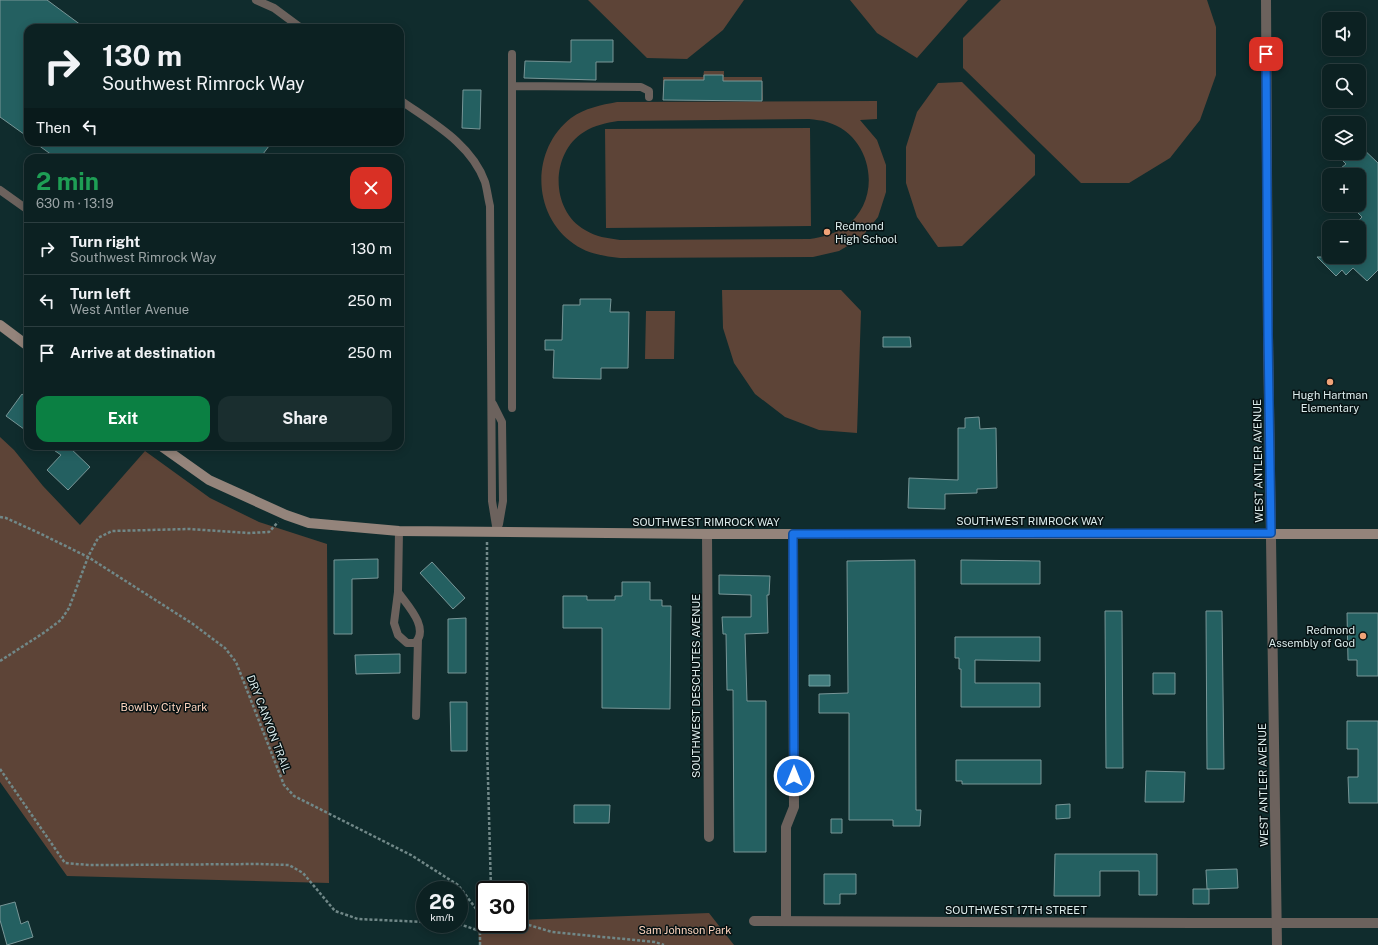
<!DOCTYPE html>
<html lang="en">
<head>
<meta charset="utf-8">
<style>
  :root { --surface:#0c2122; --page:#1a2e2f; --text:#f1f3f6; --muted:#9aa3a5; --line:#2c3e40; --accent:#0b8043 }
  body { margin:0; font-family:"Public Sans",sans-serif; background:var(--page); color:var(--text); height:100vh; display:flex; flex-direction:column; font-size:15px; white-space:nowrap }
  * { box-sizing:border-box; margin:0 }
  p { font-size:13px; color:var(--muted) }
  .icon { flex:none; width:22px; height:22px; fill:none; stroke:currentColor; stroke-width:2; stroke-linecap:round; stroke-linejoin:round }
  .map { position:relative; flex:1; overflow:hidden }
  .details { position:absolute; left:24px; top:154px; width:380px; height:296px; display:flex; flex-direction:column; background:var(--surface); border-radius:12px; box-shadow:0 2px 10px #0003,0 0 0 1px var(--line) }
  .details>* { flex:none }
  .banner { position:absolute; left:24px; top:24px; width:380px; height:122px; border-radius:12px; box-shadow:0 2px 10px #0003,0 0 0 1px var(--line); background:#0c2122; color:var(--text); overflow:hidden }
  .tools { position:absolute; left:1322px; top:12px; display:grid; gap:8px }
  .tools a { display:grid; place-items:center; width:44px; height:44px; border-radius:8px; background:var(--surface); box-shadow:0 2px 10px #0003,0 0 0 1px var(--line); font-size:20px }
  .speed { position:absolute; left:416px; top:881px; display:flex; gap:8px; font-size:20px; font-weight:700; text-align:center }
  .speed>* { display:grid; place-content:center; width:52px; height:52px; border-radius:50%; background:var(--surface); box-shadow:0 2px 10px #0003,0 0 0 1px var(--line); line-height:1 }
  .speed small { font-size:10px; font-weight:400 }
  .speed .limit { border:2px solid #111; border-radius:6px; background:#fff; color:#111 }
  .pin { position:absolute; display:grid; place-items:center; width:34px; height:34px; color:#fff; margin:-17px; border-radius:8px; box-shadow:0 2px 6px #0006 }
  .me { position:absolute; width:44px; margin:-22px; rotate:0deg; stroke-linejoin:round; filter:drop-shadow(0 0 3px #0008) }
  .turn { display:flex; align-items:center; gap:14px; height:84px; padding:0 12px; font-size:18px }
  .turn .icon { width:52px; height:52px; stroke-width:2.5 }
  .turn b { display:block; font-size:28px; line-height:34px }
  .then { display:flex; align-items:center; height:38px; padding:0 12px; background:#0003; gap:8px; font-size:15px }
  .round { display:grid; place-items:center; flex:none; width:42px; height:42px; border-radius:12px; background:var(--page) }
  .overview { display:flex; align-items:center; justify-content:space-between; height:68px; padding:0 12px }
  h1 { font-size:24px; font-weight:700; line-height:30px; color:#1e9e55 }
  .primary-button { display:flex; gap:8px; margin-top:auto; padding:8px 12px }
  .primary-button a { flex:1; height:46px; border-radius:12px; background:var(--accent); color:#fff; font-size:16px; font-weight:700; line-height:46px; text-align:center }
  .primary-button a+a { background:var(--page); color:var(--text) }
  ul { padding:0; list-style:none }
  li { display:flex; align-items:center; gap:12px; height:52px; padding:0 12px; border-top:1px solid var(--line) }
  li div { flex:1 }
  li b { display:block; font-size:15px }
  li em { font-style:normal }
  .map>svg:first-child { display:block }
  .green { fill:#5d4437; fill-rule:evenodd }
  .water { fill:#417c7d; stroke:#709e9f }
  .building { fill:#246061; stroke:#789697 }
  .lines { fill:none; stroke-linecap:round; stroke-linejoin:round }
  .path { stroke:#718888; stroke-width:2.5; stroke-dasharray:3 2; stroke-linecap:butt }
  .service { stroke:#6c625d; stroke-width:8 }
  .minor { stroke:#6c625d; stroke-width:10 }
  .tertiary { stroke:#6c625d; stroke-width:10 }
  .secondary { stroke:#94847b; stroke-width:10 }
  .route-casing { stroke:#114b97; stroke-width:10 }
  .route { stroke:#1a73e8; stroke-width:7 }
  .poi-dot { fill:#f0a378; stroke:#071213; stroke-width:1.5 }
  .labels { text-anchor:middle; stroke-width:3; stroke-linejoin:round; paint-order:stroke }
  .poi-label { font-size:11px; fill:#ddeded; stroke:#071213; text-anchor:start }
  .street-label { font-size:11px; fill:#ddeded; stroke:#071213 }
  .park-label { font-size:11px; fill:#fdd4be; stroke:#071213 }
</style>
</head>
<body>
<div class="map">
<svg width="1378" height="945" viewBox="0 0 1378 945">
  <rect width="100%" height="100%" fill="#102c2d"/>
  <path class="green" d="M 588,0 L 744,0 L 723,30 L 687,59 L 647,58 Z
    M 850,0 L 968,0 L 917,58 L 877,33 Z
    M 1001,0 L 1207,0 L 1216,27 L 1216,75 L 1200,120 L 1170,158 L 1129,183 L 1081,183 L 963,68 L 963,38 Z
    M 704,71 L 724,71 L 724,77 L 762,77 L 763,100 L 663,100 L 663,77 L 703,77 Z
    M 962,82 L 1035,155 L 1035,175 L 962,246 L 938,247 L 917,217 L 906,183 L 906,147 L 917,112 L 938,83 Z
    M 877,101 L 877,119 L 860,120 L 877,140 L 886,165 L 886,192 L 878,217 L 861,238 L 839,251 L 813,257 L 620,258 C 604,256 588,254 574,244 C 532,215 530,150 571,118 C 585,108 601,105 617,102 ZM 809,119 C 815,120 822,120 827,122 C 873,135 884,200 845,227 C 834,234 823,237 810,239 L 620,240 C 607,238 596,237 585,230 C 550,210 550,153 584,132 C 595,125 606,123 618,121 Z
    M 810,128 L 811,226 L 606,228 L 605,129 Z
    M 722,290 L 841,290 L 861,311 L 857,433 L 819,430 L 785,417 L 755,394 L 734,363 L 723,328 Z
    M 646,311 L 675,311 L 674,359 L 645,359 Z
    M 0,437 L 14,450 L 43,486 L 80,525 L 145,451 L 210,498 L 259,522 L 327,544 L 329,883 L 67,876 L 0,782 Z
    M 709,913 L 734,945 L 479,945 L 478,921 L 485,921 L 485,924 L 519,924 L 519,920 Z"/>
  <path class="water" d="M 809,675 L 830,675 L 830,686 L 809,686 Z"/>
  <path class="building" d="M 0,0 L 47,0 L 85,28 L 28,28 L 28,137 L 0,117 Z
    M 571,40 L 613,40 L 613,62 L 596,62 L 596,80 L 524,78 L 525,61 L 571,62 Z
    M 704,75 L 723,75 L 723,81 L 762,81 L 762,101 L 663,100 L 664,80 L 704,80 Z
    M 463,90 L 481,90 L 480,129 L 462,128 Z
    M 34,142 L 272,142 L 260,158 L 56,158 Z
    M 1359,145 L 1378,163 L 1378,270 L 1367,281 L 1353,268 L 1346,275 L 1342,270 L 1336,276 L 1317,257 L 1359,257 L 1359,227 L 1352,227 L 1362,217 L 1350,205 L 1359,205 L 1359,175 L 1347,175 L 1341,168 L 1346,164 L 1335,153 L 1359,153 Z
    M 580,299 L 611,299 L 610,312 L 629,312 L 628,368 L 601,368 L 601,379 L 553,378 L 554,350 L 545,350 L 545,340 L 562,340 L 563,305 L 580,305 Z
    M 883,337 L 910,337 L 911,347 L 883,347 Z
    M 22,394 L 28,399 L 28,432 L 6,416 Z
    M 979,417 L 980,429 L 996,428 L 997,488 L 977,489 L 977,493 L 945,494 L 945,509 L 908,508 L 909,478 L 958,480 L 958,428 L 965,428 L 965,418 Z
    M 48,446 L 68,446 L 90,467 L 68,490 L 47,470 L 61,455 Z
    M 378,559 L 378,578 L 352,579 L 352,634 L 334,634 L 334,560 Z
    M 915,560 L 916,810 L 921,810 L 920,826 L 893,826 L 893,820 L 849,820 L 849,713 L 819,713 L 819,694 L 848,693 L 847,561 Z
    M 961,560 L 1040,561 L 1040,584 L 961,584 Z
    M 432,562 L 465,598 L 453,609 L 420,573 Z
    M 719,575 L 770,576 L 769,595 L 767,595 L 768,633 L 745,634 L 747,701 L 766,701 L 766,852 L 734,852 L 733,690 L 727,690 L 726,634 L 723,634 L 722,617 L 751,617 L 751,595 L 719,594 Z
    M 622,582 L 650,582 L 650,600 L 662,600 L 662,606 L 671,606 L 670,709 L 602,708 L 602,628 L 563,628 L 563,596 L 587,596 L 587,600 L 615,600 L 615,596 L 622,596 Z
    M 1105,611 L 1122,611 L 1123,768 L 1106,768 Z
    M 1206,611 L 1222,611 L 1224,769 L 1207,769 Z
    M 1347,613 L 1378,613 L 1378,676 L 1357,676 L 1357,660 L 1348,660 Z
    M 466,618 L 466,673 L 448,673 L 448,619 Z
    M 955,637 L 1040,637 L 1040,661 L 975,660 L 975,683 L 1040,683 L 1040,707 L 961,707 L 961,669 L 959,669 L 959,658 L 955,658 Z
    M 400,654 L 400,673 L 356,674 L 355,655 Z
    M 1153,673 L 1175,673 L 1175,694 L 1153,694 Z
    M 450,702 L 467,702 L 467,751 L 451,751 Z
    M 1347,721 L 1378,721 L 1378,803 L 1349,803 L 1348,777 L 1358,777 L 1358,749 L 1347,749 Z
    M 956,760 L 1041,760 L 1041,784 L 962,784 L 962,781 L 956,781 Z
    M 1146,771 L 1185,772 L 1184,802 L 1145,802 Z
    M 1070,804 L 1070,818 L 1056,819 L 1056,805 Z
    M 574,805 L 610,805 L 609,823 L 574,823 Z
    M 831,819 L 842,819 L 842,833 L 831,833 Z
    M 1055,854 L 1157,854 L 1157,895 L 1139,895 L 1139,871 L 1100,871 L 1100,896 L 1054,896 Z
    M 1237,869 L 1238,888 L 1207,889 L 1206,870 Z
    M 824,874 L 856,874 L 856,894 L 840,894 L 840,904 L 824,904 Z
    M 1193,889 L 1209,889 L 1209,904 L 1193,904 Z
    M 15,902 L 21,924 L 28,921 L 33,937 L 7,945 L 0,920 L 0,906 Z"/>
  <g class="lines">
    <path class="path" d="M 0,517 L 6,518 L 39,533 L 88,557 L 193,624 L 225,648 L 236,662 L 284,785 L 294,796 L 411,855 L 458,885 L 480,914 L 485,915
      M 487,542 L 487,743 L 491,890
      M 0,661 L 45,632 L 61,620 L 69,608 L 88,557 L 98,538 L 112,531 L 189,529 L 249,533 L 269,532 L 278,522
      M 0,769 L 65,863 L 89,865 L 113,865 L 259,864 L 289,865 L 303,873 L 335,911 L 358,919 L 425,922
      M 480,914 L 485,910
      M 519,922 L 552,932 L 655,942 L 664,945
      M 459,924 L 480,931
      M 480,945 L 480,914"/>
    <path class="service" d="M 256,0 L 274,8 L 301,28
      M 512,54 L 512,408
      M 512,86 L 641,87 L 649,91 L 649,97
      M 400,100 C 431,122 471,143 485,182 C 487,189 488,198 490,206 L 492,501 L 497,532
      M 0,190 L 28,210
      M 493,404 L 502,422 L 503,501 L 499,524
      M 398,592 C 407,605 430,628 415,643 L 407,643 L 398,635 L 394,623 Z
      M 398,592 L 399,531
      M 416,716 L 418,639"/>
    <path class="minor" d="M 707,534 L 709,837
      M 754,921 L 1193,923 L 1378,923
      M 786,921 L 786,827 L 794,807 L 793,534"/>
    <path class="tertiary" d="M 1266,0 L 1268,335 L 1277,945"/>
    <path class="secondary" d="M 0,325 L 28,346
      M 161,446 L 209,480 L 286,515 L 309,523 L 399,531 L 707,534 L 1378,534"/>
  </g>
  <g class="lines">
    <defs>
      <path id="route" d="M 794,776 L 793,534 L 1271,533 L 1268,335 L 1266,54"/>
    </defs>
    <use href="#route" class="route-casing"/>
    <use href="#route" class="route"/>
  </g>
  <g class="poi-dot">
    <circle cx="827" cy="232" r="4"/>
    <circle cx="1330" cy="382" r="4"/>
    <circle cx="1363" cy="636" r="4"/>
  </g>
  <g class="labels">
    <g class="poi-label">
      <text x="835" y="230">Redmond<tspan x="835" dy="13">High School</tspan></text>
      <text x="1330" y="399" text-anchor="middle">Hugh Hartman<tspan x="1330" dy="13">Elementary</tspan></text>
      <text x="1355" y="634" text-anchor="end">Redmond<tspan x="1355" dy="13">Assembly of God</tspan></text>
    </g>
    <g class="street-label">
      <text transform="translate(1258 461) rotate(-91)" y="4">WEST ANTLER AVENUE</text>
      <text x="1030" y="525">SOUTHWEST RIMROCK WAY</text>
      <text x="706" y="526">SOUTHWEST RIMROCK WAY</text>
      <text transform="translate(696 686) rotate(-90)" y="4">SOUTHWEST DESCHUTES AVENUE</text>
      <text transform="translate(269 724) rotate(69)" y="4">DRY CANYON TRAIL</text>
      <text transform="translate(1263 785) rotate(-91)" y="4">WEST ANTLER AVENUE</text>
      <text x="1016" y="914">SOUTHWEST 17TH STREET</text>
    </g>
    <g class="park-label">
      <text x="164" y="711">Bowlby City Park</text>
      <text x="685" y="934">Sam Johnson Park</text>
    </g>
  </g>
</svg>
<div class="tools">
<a><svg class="icon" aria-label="sound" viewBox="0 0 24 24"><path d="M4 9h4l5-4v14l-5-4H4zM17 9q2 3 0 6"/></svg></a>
<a><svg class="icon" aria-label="search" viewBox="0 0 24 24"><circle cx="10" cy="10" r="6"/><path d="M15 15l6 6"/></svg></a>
<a><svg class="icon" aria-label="layers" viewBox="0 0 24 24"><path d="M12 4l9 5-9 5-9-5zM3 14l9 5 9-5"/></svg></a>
<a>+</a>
<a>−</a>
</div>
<div class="speed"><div>26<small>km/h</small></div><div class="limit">30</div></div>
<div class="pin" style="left:1266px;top:54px;background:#d93025"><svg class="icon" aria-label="arrive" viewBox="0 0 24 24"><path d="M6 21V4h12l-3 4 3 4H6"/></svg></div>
<svg class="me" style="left:794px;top:776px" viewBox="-20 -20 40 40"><circle r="17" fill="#1a73e8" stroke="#fff" stroke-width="3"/><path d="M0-11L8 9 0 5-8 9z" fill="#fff"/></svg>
<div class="banner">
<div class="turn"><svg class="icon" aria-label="right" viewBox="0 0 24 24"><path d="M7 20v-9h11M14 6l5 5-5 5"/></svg><div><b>130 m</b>Southwest Rimrock Way</div></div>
<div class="then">Then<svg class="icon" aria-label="left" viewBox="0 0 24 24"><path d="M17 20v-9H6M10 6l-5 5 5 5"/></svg></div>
</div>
<section class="details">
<div class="overview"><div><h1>2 min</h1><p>630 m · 13:19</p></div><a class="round" style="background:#d93025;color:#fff"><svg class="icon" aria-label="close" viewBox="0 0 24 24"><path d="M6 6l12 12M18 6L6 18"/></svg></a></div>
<ul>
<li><svg class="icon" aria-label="right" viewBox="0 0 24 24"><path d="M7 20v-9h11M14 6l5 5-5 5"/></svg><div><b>Turn right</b><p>Southwest Rimrock Way</p></div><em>130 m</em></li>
<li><svg class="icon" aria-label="left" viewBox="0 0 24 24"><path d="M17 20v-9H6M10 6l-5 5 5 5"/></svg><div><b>Turn left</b><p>West Antler Avenue</p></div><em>250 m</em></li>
<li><svg class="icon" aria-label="arrive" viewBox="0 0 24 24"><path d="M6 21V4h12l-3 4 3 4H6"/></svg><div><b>Arrive at destination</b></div><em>250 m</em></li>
</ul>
<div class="primary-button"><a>Exit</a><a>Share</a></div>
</section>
</div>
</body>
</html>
